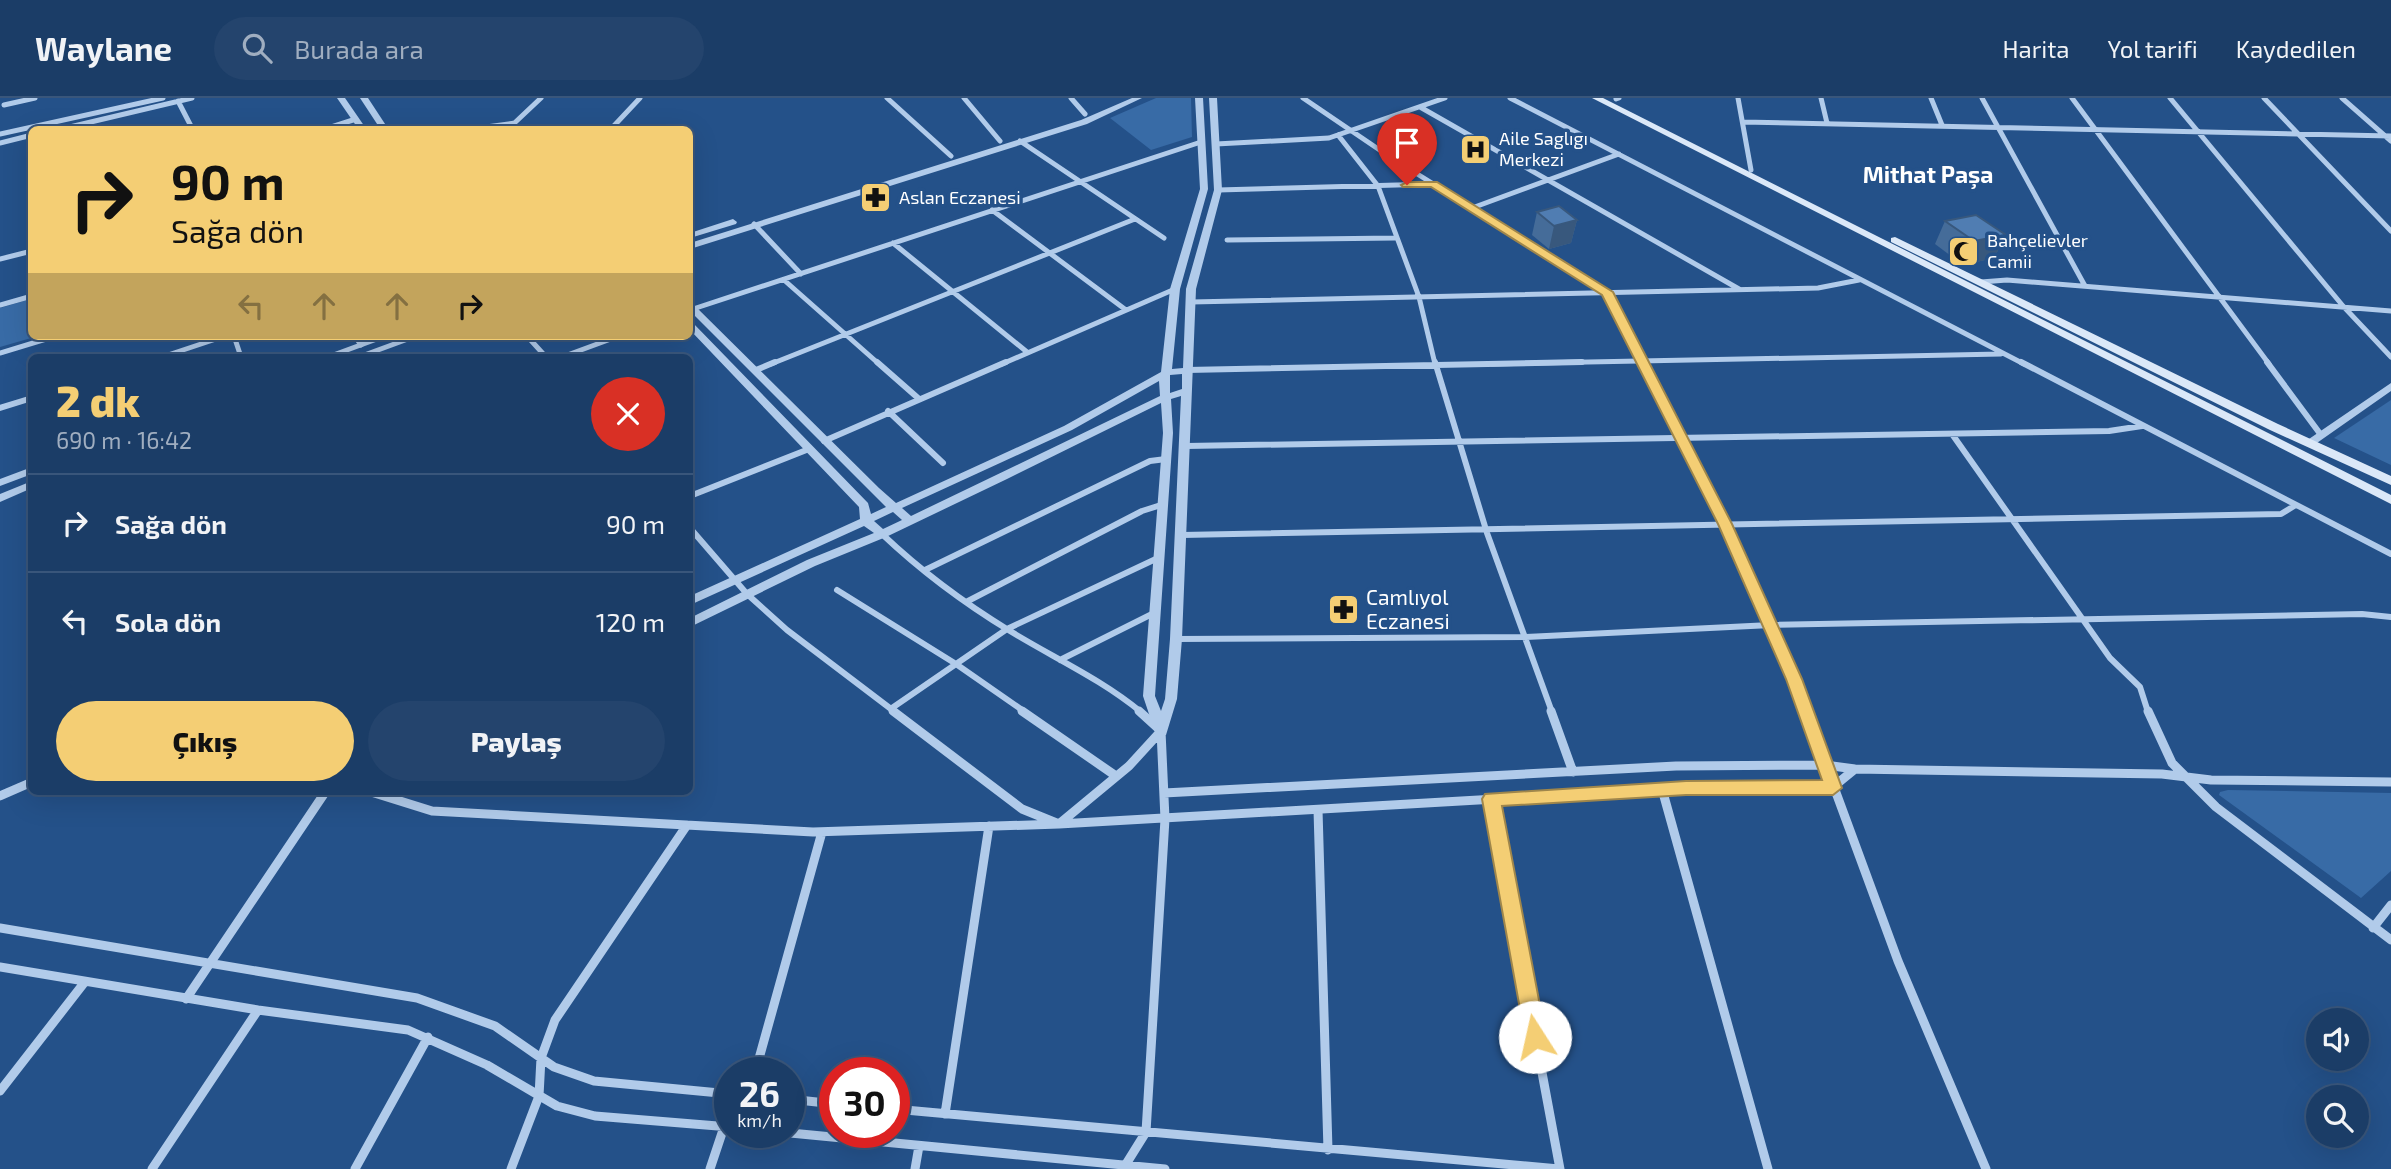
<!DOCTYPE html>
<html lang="tr">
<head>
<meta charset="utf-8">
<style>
  :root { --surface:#1b3d67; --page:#24446d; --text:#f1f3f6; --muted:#a0aec0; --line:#39567b; --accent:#f4ce74 }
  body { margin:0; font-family:"Exo 2",sans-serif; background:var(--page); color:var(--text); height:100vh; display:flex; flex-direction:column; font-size:26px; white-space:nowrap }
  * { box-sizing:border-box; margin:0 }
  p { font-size:23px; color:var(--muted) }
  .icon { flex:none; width:38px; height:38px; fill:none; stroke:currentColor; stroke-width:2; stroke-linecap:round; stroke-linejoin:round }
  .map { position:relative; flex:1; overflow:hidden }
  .sheet { position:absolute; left:28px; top:256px; width:665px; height:441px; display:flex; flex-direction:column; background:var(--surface); border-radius:10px; box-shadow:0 7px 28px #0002,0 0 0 2px var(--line) }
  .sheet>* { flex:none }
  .banner { position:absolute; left:28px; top:28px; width:665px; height:214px; border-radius:10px; box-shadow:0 7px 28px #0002,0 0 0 2px var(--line); background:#f4ce74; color:#111; overflow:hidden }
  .controls { position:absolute; left:2306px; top:910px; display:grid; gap:14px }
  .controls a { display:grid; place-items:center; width:63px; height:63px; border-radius:50%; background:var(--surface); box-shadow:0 7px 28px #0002,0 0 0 2px var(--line); font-size:35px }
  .speed { position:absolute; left:714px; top:959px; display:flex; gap:14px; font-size:35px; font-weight:700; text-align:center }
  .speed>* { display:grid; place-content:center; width:91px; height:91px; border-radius:50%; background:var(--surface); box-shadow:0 7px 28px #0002,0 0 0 2px var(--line); line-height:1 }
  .speed small { font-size:18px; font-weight:400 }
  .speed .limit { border:10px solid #d22; background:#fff; color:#111 }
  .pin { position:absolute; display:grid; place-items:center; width:60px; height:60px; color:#fff; margin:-72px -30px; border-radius:50% 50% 50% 0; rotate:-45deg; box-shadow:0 0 7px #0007 }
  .pin .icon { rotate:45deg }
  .me { position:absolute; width:77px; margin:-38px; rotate:350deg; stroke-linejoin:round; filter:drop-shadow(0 0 5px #0008) }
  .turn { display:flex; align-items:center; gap:24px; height:147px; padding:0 28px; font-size:32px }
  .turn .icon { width:91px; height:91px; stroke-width:2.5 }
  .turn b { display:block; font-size:49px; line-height:60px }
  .lanes { display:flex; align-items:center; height:66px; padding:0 28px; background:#0003; justify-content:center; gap:35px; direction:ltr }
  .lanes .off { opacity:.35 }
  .round { display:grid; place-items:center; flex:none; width:74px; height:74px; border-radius:37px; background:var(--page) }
  .headline { display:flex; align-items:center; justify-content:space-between; height:119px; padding:0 28px }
  h1 { font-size:42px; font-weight:800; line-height:52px; color:var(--accent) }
  .primary-button { display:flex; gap:14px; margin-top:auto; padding:14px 28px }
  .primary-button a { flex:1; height:80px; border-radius:42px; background:var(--accent); color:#111; font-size:28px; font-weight:800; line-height:80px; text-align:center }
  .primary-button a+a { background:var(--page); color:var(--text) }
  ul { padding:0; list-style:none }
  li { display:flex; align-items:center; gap:21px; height:98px; padding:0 28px; border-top:2px solid var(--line) }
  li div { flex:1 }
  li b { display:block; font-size:26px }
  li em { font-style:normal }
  header { display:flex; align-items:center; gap:42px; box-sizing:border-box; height:98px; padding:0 35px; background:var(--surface); border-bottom:2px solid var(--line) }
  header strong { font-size:33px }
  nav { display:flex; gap:38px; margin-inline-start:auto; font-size:24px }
  .search { width:490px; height:63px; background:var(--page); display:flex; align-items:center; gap:18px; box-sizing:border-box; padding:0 24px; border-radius:38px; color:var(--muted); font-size:26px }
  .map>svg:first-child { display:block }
  .green { fill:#386ba6 }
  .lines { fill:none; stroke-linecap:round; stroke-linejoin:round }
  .minor-far2 { stroke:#b1cbea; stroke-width:5 }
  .minor-far1 { stroke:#b1cbea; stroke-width:6 }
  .minor { stroke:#b1cbea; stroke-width:9 }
  .tertiary { fill:#b1cbea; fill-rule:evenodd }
  .secondary { fill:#dbe8f8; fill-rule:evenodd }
  .wall { fill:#456c99 }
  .shaded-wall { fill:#38587d }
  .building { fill:#507db2; stroke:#38587d; stroke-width:2 }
  .route { fill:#f4ce74; stroke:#9f864b; stroke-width:2 }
  .labels { text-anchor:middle; stroke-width:7; stroke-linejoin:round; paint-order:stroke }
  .far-poi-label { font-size:18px; fill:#fff; stroke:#245189; text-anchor:start }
  .poi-label { font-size:21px; fill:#fff; stroke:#245189; text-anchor:start }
  .far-district-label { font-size:23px; font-weight:bold; fill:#fff; stroke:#245189 }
</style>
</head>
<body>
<header>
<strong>Waylane</strong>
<div class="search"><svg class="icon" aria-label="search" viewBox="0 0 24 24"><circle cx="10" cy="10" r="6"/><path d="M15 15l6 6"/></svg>Burada ara</div>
<nav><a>Harita</a><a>Yol tarifi</a><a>Kaydedilen</a></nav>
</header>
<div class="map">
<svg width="2391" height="1071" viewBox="0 0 2391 1071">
  <rect width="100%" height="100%" fill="#245189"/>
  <path class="green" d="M 1156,0 L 1191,0 L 1192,39 L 1151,52 L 1110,20 Z
    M 31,201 L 32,238 L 38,238 L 0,249 L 0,210 Z
    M 2391,302 L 2391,367 L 2334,340 Z
    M 2228,692 L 2391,695 L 2391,773 L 2361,800 L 2219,697 L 2220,694 Z"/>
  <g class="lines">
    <path class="minor-far2" d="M 887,0 L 951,58
      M 964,0 L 1000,43
      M 1071,0 L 1085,16
      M 1303,0 L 1390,59 L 1607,194 L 1643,266
      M 1510,0 L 2024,266
      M 1738,0 L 1751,72
      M 1821,0 L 1827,25
      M 1931,0 L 1942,27
      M 1982,0 L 2085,188
      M 2072,0 L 2269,266
      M 2170,0 L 2343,208 L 2391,259
      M 2264,0 L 2391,133
      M 2342,0 L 2391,43
      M 1616,1 L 1619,0
      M 178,3 L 193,32
      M 4,7 L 35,0
      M 1420,9 L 1739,191
      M 1743,24 L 2391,38
      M 57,32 L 192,0
      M 322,32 L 356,21
      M 464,32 L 515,25
      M 507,32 L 541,0
      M 610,32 L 640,0
      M 0,36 L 163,0
      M 1338,37 L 1378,88 L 1419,199 L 1435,266
      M 1020,43 L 1164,140
      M 0,45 L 32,37
      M 1216,46 L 1329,40 L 1445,0
      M 1218,92 L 1433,86
      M 1472,110 L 1619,56
      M 992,112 L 1126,212
      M 754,126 L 801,176
      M 1227,142 L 1395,140
      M 893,145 L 1027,254
      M 0,161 L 32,153
      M 784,182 L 879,266
      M 1981,184 L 2007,182 L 2391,213
      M 1191,204 L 1818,190 L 1859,182
      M 0,207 L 32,198
      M 693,211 L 1201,44
      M 234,238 L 241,259
      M 355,238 L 361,247
      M 527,238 L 546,259
      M 0,255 L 56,238
      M 162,259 L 225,238
      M 562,259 L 619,238
      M 771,266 L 1135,121
      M 1002,266 L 1175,191
      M 1492,266 L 2001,256"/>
    <path class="minor-far1" d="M 877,264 L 918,300
      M 1435,264 L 1487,435 L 1552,614
      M 1643,264 L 1725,427 L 1806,614
      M 2021,264 L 2391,456
      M 2267,264 L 2321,337
      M 756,272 L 775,264
      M 1187,272 L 1582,264
      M 0,310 L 32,300
      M 888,313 L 943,365
      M 1952,336 L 2110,560 L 2140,589 L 2148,614
      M 824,343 L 1006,264
      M 1186,348 L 2109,333 L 2142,328
      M 690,398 L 809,351
      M 690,430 L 747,496 L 787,532 L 895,614
      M 882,436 C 921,473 964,505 1010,533 C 1054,560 1101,581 1141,614
      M 1182,437 L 2281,416 L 2294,408
      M 925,472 L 1150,363 L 1166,361
      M 837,492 L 956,566 L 1025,614
      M 968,503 L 1142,413 L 1164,406
      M 1176,541 L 1526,539 L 1771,527 L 2362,516 L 2391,519
      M 1060,562 L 1156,514
      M 892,610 L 1007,531 L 1160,459"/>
    <path class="minor" d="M 893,613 L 1022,711 L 1059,726 L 1686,690 L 1833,689 L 1855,671
      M 1022,613 L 1116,678
      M 1551,613 L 1573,674
      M 1806,613 L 1898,863 L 1986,1071
      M 2148,613 L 2172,665 L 2216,709 L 2391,842
      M 1662,691 L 1768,1071
      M 368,693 L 432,713 L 813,734 L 1059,726 L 1129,668 L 1161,633
      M 1164,695 L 1676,668 L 1825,667 L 1855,671 L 2162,676 L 2211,682 L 2391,684
      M 0,698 L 32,684
      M 1491,701 L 1560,1071
      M 1318,712 L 1328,1052
      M 0,830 L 417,900 L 495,928 L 554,969 L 594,983 L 730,996
      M 2373,830 L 2391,807
      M 0,869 L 258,912 L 408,932 L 487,967 L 557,1008 L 595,1018 L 730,1029
      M 186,901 L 326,693
      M 755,975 L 822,734
      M 0,993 L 84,885
      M 789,1001 L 835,1006
      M 894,1011 L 1559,1071
      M 945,1016 L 989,728
      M 780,1034 L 1165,1071
      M 152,1071 L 258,912
      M 355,1071 L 428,939
      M 511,1071 L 539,998 L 541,960 L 555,922 L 687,727
      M 710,1071 L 724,1029
      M 915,1071 L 919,1048
      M 1123,1071 L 1146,1034 L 1165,721 L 1161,633 L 1139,613"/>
    <path class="tertiary" d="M 337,0 L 345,0 L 367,32 L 359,32 Z
      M 360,0 L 368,0 L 389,32 L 381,32 Z
      M 1132,0 L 1142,0 L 1087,26 L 690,151 L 690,145 L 1081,22 Z
      M 1195,0 L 1203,0 L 1208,91 L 1180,191 L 1172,271 L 1183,270 L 1186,191 L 1214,92 L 1209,0 L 1217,0 L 1222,92 L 1196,191 L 1182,541 L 1177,601 L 1166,637 L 1156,637 L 1143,598 L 1163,335 L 1161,305 L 1007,381 L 886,439 L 815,468 L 690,529 L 690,520 L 807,462 L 874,435 L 864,428 L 690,507 L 690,498 L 860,421 L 859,409 L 690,232 L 690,224 L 693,225 L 868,405 L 871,416 L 886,409 L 690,213 L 690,205 L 693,206 L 879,390 L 896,405 L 1064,328 L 1161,274 L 1170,191 L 1200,91 ZM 1182,276 L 1182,291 L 1170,295 L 1170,277 ZM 1159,283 L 1160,298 L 911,418 L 902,410 L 1072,332 ZM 1181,298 L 1170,541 L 1165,601 L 1161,613 L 1155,598 L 1173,335 L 1171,301 ZM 893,414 L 902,422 L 883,431 L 874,423 Z
      M 733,121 L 737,124 L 736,126 L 690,140 L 690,135 Z
      M 378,238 L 392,238 L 335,259 L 321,259 Z
      M 409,238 L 423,238 L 366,259 L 352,259 Z
      M 2391,285 L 2391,293 L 2314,347 L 2306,347 L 2305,345 L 2306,343 Z
      M 32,369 L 32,376 L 0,388 L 0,381 Z
      M 32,383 L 32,390 L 0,404 L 0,396 Z"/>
    <path class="secondary" d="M 1592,0 L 1603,0 L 2391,397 L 2391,406 Z
      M 1895,139 L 2278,326 L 2391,378 L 2391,387 L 2270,332 L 1891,144 L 1891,140 Z"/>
  </g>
  <path class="wall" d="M 1537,114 L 1577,122 L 1571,145 L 1549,151 L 1532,137 Z
    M 1945,123 L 2006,137 L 1994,160 L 1963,167 L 1935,146 Z"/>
  <path class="shaded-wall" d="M 1577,122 L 1571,145 L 1549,151 L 1554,128 Z
    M 2006,137 L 1994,160 L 1963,167 L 1974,143 Z"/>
  <path class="building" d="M 1559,108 L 1577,122 L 1554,128 L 1537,114 Z
    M 1976,117 L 2006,137 L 1974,143 L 1945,123 Z"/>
  <path class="route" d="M 1407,84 L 1437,84 L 1613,194 L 1732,426 L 1802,581 L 1842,690 L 1833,697 L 1686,697 L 1502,708 L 1546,939 L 1543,946 L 1535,949 L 1528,946 L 1525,939 L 1482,701 L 1485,696 L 1686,683 L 1822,682 L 1786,581 L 1718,426 L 1602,197 L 1431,89 L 1403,89 L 1401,87 Z"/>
  <defs>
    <symbol id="hospital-square" viewBox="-11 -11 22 22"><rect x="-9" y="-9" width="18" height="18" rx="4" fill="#f4ce74" stroke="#245189"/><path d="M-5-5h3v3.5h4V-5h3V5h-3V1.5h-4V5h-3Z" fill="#111"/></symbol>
    <symbol id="pharmacy-square" viewBox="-11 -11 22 22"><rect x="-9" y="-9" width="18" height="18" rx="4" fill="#f4ce74" stroke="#245189"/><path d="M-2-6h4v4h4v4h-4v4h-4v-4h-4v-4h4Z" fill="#111"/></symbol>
    <symbol id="mosque-square" viewBox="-11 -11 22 22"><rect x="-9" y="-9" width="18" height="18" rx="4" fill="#f4ce74" stroke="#245189"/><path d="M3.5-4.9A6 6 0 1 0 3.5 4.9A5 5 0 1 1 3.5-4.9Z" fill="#111"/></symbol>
  </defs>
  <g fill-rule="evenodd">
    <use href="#hospital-square" x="1458" y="34" width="35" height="35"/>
    <use href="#pharmacy-square" x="858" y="82" width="35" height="35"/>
    <use href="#mosque-square" x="1946" y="136" width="35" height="35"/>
    <use href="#pharmacy-square" x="1326" y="494" width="35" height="35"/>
  </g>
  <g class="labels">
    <g class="far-poi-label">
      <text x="1499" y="47">Aile Saglıgı<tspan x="1499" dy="21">Merkezi</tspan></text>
      <text x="899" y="106">Aslan Eczanesi</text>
      <text x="1987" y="149">Bahçelievler<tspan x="1987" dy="21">Camii</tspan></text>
    </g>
    <g class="poi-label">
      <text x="1366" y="507">Camlıyol<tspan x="1366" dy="24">Eczanesi</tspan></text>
    </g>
    <g class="far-district-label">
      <text x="1928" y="85">Mithat Paşa</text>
    </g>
  </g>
</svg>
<div class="controls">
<a><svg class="icon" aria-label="sound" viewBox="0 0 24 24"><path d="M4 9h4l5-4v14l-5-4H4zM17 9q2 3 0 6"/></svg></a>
<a><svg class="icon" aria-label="search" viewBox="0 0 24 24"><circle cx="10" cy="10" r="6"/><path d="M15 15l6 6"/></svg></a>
</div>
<div class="speed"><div>26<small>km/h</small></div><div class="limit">30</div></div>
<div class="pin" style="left:1407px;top:87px;background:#d93025"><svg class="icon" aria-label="arrive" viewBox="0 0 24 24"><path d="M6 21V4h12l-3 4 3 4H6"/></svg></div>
<svg class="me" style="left:1535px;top:939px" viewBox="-20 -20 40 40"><circle r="19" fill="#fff"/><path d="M0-13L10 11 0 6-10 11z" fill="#f4ce74"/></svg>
<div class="banner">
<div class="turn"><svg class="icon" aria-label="right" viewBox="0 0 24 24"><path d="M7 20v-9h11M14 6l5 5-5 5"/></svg><div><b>90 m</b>Sağa dön</div></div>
<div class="lanes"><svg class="icon off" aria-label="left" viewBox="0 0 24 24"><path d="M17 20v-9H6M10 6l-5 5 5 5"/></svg><svg class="icon off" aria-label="ahead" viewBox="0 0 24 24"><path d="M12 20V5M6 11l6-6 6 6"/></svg><svg class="icon off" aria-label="ahead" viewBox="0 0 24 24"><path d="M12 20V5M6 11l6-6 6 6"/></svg><svg class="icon" aria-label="right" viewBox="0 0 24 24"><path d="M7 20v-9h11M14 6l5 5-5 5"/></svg></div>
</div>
<section class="sheet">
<div class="headline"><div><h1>2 dk</h1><p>690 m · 16:42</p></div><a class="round" style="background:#d93025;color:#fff"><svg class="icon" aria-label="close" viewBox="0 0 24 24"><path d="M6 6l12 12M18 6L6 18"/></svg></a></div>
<ul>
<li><svg class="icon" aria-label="right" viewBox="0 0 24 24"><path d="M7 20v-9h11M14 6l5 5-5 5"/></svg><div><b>Sağa dön</b></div><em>90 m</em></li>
<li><svg class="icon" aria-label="left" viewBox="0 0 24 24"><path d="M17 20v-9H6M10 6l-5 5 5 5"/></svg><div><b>Sola dön</b></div><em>120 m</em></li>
</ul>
<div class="primary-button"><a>Çıkış</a><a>Paylaş</a></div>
</section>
</div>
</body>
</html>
